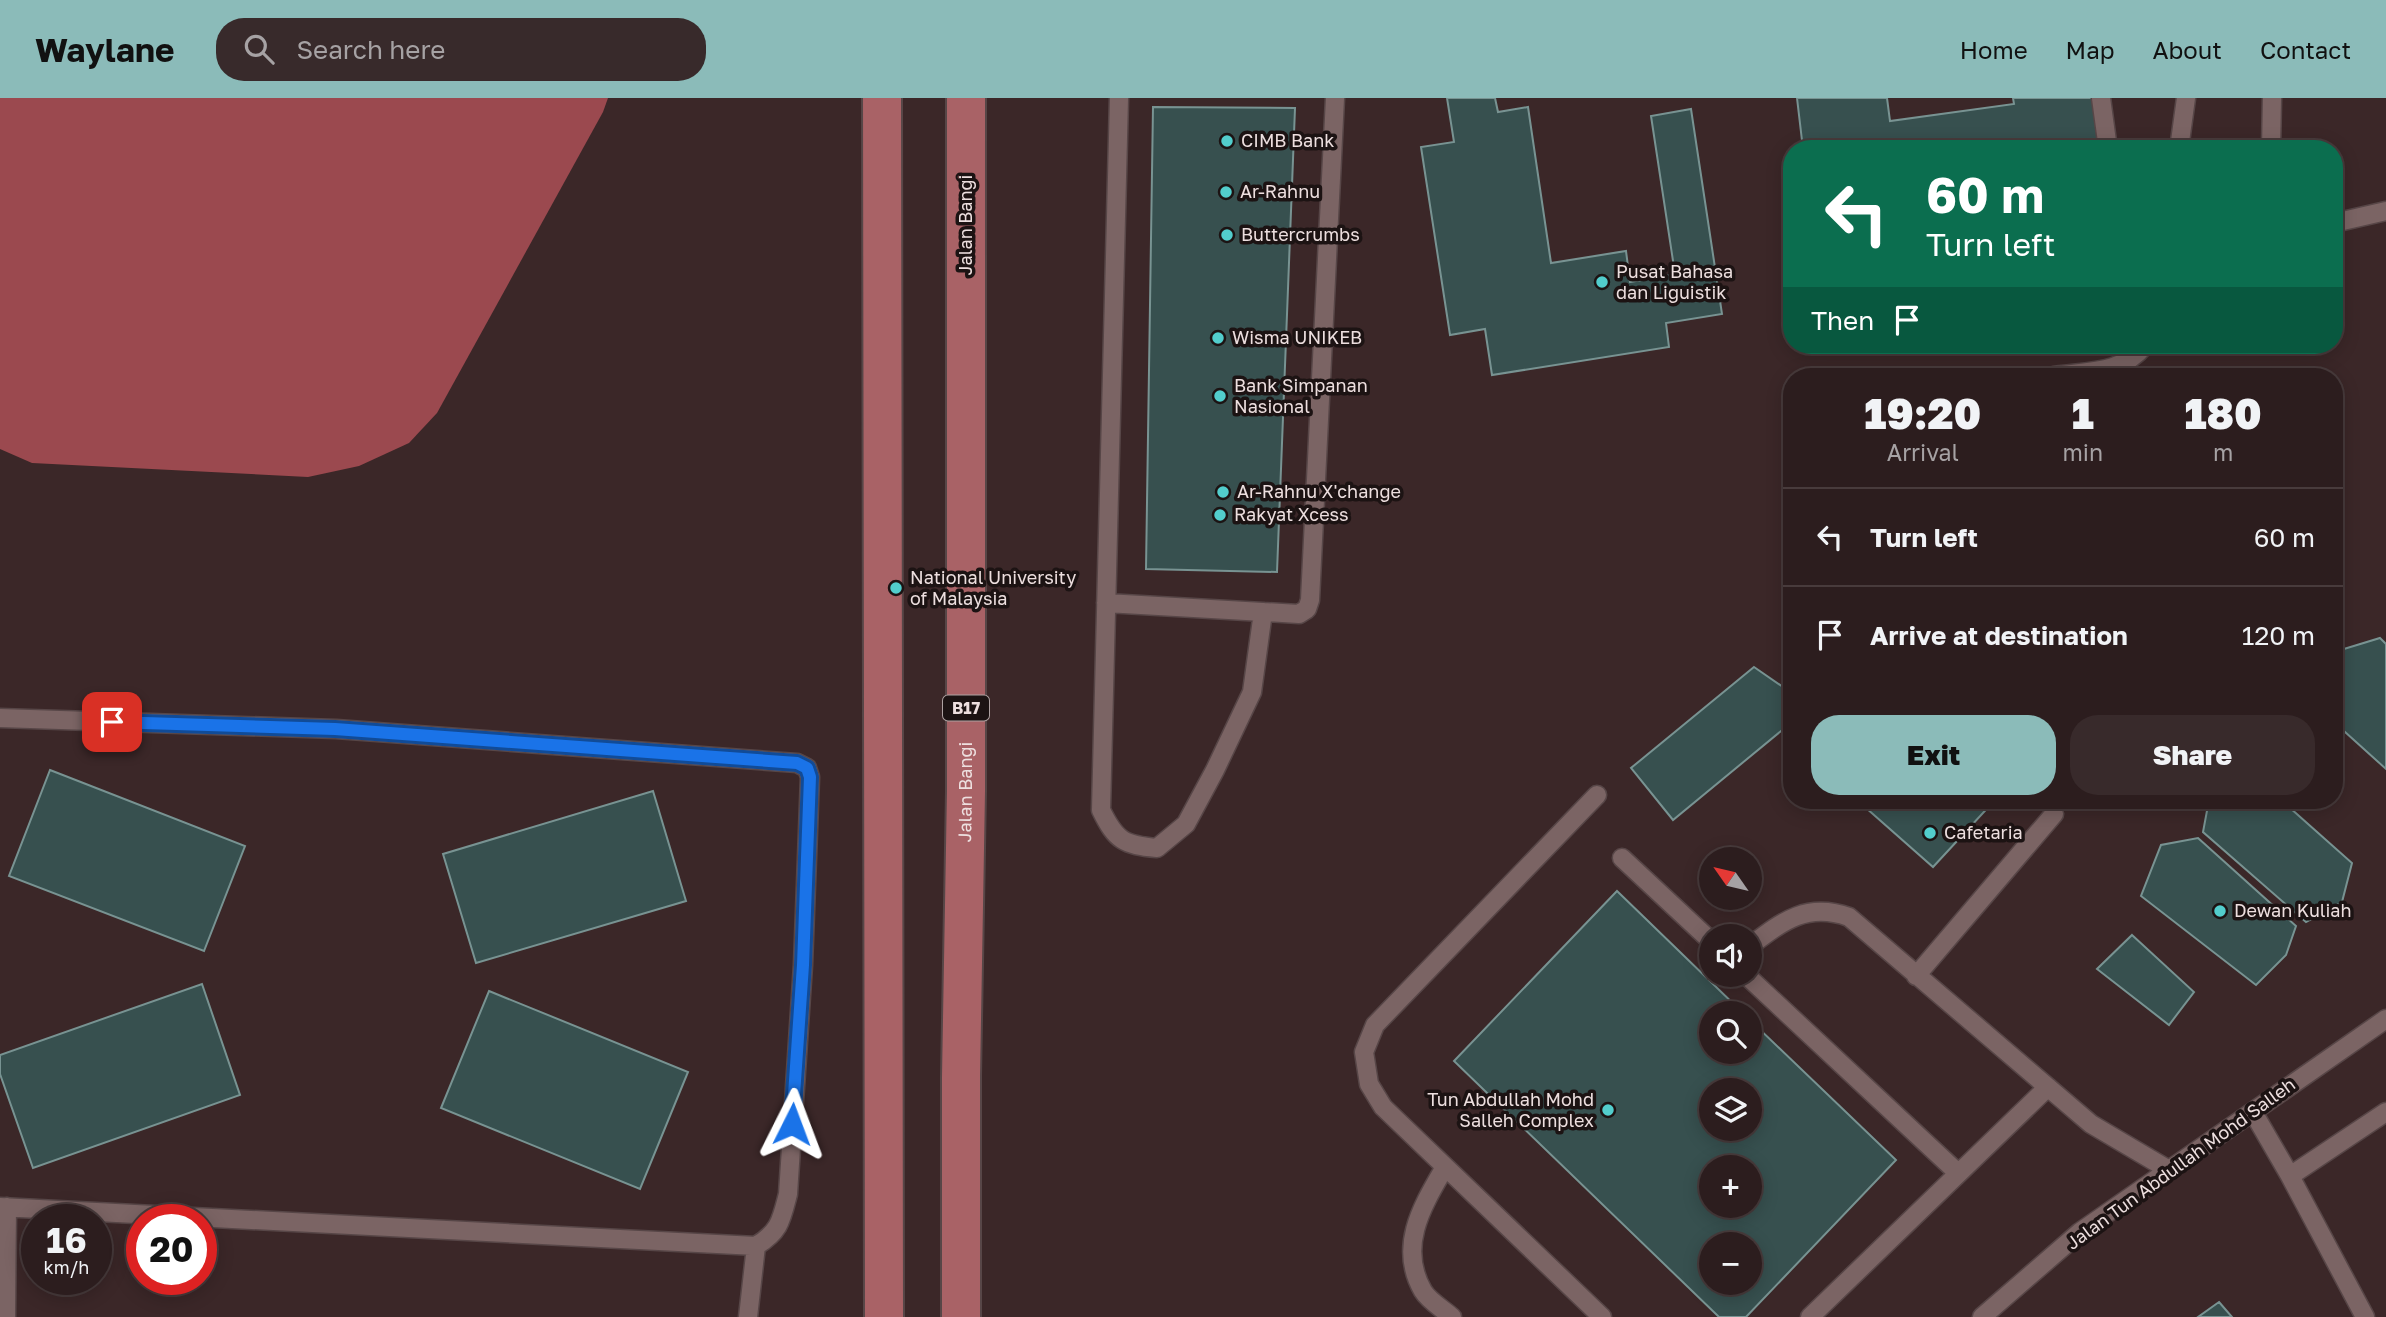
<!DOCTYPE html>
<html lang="en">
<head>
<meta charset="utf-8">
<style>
  :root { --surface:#2c1d1e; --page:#382a2b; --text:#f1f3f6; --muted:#a6a2a4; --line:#483b3c; --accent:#8bbbb9 }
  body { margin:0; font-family:"Golos Text",sans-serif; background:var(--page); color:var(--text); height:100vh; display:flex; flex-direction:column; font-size:26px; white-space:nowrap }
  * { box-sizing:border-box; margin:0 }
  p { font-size:23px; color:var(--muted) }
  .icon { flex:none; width:38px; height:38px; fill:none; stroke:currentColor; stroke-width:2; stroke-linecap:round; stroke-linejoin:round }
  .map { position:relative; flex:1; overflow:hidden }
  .panel { position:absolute; left:1783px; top:270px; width:560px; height:441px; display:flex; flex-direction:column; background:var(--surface); border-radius:28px; box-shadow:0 4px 18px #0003,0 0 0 2px var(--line) }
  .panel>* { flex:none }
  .banner { position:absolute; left:1783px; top:42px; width:560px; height:214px; border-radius:28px; box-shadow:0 4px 18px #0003,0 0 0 2px var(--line); background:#0b6e4f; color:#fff; overflow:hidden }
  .needle { width:46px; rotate:304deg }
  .buttons { position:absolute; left:1699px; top:749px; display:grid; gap:14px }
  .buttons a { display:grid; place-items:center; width:63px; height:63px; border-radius:50%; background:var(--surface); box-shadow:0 4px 18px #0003,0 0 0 2px var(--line); font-size:35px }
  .speed { position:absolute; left:21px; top:1106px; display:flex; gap:14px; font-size:35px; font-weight:700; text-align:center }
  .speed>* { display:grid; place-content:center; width:91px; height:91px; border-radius:50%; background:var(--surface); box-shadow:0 4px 18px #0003,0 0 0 2px var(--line); line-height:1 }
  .speed small { font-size:18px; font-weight:400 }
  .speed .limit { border:10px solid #d22; background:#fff; color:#111 }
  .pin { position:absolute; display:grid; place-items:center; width:60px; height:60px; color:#fff; margin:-30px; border-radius:14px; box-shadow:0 4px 10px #0006 }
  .me { position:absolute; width:77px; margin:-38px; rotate:3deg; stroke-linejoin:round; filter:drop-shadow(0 0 5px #0008) }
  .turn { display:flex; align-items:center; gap:24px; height:147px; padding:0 28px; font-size:32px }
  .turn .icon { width:91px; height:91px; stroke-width:2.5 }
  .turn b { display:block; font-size:49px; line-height:60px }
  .then { display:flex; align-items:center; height:66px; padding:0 28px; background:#0003; gap:14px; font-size:26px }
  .eta { display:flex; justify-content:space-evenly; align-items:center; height:119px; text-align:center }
  .eta b { font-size:42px; font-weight:800; line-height:49px }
  .cta { display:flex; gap:14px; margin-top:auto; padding:14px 28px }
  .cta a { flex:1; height:80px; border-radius:28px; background:var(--accent); color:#111; font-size:28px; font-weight:800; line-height:80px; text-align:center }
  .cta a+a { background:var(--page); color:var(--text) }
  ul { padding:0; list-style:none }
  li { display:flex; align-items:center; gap:21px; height:98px; padding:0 28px; border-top:2px solid var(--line) }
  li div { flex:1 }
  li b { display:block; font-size:26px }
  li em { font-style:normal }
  header { display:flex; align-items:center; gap:42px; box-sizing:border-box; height:98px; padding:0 35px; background:var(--accent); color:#111 }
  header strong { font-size:33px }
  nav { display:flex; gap:38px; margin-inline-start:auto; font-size:24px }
  .search { width:490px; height:63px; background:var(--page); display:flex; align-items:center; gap:18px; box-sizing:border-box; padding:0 24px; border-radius:28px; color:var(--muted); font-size:26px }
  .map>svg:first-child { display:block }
  .water { fill:#9b494f }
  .building { fill:#37504f; stroke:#789392; stroke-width:2; fill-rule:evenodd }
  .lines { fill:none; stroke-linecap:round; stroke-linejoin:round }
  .lane-casing { stroke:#574647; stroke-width:21 }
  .primary-casing { stroke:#574647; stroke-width:42 }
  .lane { stroke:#7b6464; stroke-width:18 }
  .primary { stroke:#a96266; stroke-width:38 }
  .route-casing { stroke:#114b97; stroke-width:18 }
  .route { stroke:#1a73e8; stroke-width:12 }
  .poi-dot { fill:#52cdcc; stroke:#1c1313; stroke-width:2.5 }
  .labels { text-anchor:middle; stroke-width:7; stroke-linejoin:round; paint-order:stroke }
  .shield { fill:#1c1313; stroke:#aea2a2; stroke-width:2 }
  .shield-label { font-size:16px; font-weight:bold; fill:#eddfdf }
  .poi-label { font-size:18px; fill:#eddfdf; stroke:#1c1313; text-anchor:start }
  .street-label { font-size:18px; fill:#eddfdf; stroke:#1c1313 }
</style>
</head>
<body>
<header>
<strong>Waylane</strong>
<div class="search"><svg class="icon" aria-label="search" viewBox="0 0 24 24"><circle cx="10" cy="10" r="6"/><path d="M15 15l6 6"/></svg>Search here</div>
<nav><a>Home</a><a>Map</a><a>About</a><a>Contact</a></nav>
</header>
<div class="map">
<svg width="2386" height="1219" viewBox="0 0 2386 1219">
  <rect width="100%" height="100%" fill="#3b2728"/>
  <path class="water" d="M 0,0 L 608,0 L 603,14 L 437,315 L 409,345 L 359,368 L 308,379 L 32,365 L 0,351 Z"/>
  <path class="building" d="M 1447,0 L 1495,0 L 1498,14 L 1528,9 L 1551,165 L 1626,153 L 1630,184 L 1675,176 L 1651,18 L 1691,11 L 1722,216 L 1666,225 L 1669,249 L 1492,277 L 1485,231 L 1450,237 L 1421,49 L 1454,44 Z
    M 1797,0 L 1887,0 L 1890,23 L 2014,6 L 2013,0 L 2100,0 L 2106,47 L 2088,51 L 2021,51 L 2020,43 L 1967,51 L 1803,51 Z
    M 1153,9 L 1295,10 L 1277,474 L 1146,471 Z
    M 2380,540 L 2386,546 L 2386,671 L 2334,624 L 2334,554 Z
    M 1754,569 L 1783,589 L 1792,613 L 1792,624 L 1673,722 L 1631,670 Z
    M 50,672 L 245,748 L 204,853 L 9,778 Z
    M 653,693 L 686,803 L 476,865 L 443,756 Z
    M 1857,702 L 1995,702 L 1933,769 Z
    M 2209,702 L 2281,702 L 2352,765 L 2342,804 L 2306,824 L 2203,734 Z
    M 2198,740 L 2296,828 L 2286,857 L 2256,887 L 2141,798 L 2161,747 Z
    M 1617,793 L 1743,915 L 1712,915 L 1712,954 L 1750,954 L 1750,922 L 1896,1062 L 1746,1219 L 1719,1219 L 1454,963 ZM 1712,992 L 1750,992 L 1750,1031 L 1712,1031 ZM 1712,1069 L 1750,1069 L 1750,1108 L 1712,1108 ZM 1712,1146 L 1750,1146 L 1750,1185 L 1712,1185 Z
    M 2132,837 L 2194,894 L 2169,927 L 2097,871 Z
    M 202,886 L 240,997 L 33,1070 L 0,976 L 0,957 Z
    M 489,893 L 688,974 L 640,1091 L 441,1010 Z
    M 2219,1204 L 2232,1219 L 2198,1219 Z"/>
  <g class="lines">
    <defs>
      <path id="lane" d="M 1119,0 L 1101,712 C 1116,743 1124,747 1157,750 L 1186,726 L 1215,672 L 1252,594 L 1263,514
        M 2101,0 L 2108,51
        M 2179,51 L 2186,0
        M 2271,51 L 2272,0
        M 2334,125 L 2386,113
        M 2054,278 C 2089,273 2122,276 2145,247
        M 1106,505 L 1299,516 L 1307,511 L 1310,502 L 1335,0
        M 0,620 L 336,631 L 797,665 L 807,670 L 810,679 L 803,867 L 788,1096 C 781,1123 780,1133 756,1148 L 0,1109
        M 1597,697 L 1375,927 L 1364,954 L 1369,986 L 1383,1009 L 1602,1219
        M 1622,760 L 1712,844
        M 1750,848 C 1783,823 1807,804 1849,819 L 2091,1026 L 2169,1072
        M 1746,877 L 1958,1075
        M 1916,878 L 2054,716
        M 2253,1014 L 2290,1078 L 2365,1219
        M 1445,1069 C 1423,1107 1397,1148 1423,1193 C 1429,1203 1443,1211 1452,1219
        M 2290,1078 L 2386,1014
        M 6,1219 L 7,1109
        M 748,1219 L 756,1148
        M 1810,1219 L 2048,989
        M 1982,1219 L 2080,1134 L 2386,921"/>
      <g id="primary">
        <path d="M 882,0 L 884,1219"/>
        <path id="s1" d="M 961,1219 L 961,979 L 966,693 L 966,0"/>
      </g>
    </defs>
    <use href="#lane" class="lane-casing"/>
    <use href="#primary" class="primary-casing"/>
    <use href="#lane" class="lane"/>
    <use href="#primary" class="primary"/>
  </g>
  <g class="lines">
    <defs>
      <path id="route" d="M 112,624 L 335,631 L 797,665 L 807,670 L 810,679 L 803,867 L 792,1026"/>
    </defs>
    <use href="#route" class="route-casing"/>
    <use href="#route" class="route"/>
  </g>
  <g class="poi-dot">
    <circle cx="1227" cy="43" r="7"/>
    <circle cx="1226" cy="94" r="7"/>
    <circle cx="1227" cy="137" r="7"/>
    <circle cx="1602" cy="184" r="7"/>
    <circle cx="1218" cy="240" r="7"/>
    <circle cx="1220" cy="298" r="7"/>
    <circle cx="1223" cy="394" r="7"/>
    <circle cx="1220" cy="417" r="7"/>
    <circle cx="896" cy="490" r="7"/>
    <circle cx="1930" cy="735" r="7"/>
    <circle cx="2220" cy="813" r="7"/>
    <circle cx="1608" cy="1012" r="7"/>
  </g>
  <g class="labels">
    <rect class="shield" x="943" y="597.5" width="46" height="25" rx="5"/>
    <g class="shield-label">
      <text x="966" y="616">B17</text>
    </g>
    <g class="poi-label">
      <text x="1241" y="49">CIMB Bank</text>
      <text x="1240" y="100">Ar-Rahnu</text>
      <text x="1241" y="143">Buttercrumbs</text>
      <text x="1616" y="180">Pusat Bahasa<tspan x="1616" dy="21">dan Liguistik</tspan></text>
      <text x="1232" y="246">Wisma UNIKEB</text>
      <text x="1234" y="294">Bank Simpanan<tspan x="1234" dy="21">Nasional</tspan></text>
      <text x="1237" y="400">Ar-Rahnu X'change</text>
      <text x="1234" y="423">Rakyat Xcess</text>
      <text x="910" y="486">National University<tspan x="910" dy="21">of Malaysia</tspan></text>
      <text x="1944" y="741">Cafetaria</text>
      <text x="2234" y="819">Dewan Kuliah</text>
      <text x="1594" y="1008" text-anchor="end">Tun Abdullah Mohd<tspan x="1594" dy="21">Salleh Complex</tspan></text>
    </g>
    <g class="street-label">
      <text transform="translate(966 127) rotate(-90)" y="6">Jalan Bangi</text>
      <text dy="6" stroke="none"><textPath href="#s1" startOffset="525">Jalan Bangi</textPath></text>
      <text transform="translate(2181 1066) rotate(-36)" y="6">Jalan Tun Abdullah Mohd Salleh</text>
    </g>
  </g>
</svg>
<div class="buttons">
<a><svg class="needle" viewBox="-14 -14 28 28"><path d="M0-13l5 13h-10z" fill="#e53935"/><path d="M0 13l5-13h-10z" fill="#a6a2a4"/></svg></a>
<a><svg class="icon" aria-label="sound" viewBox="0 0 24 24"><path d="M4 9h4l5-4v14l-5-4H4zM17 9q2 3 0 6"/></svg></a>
<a><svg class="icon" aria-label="search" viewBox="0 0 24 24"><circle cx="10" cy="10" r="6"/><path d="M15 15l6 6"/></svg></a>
<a><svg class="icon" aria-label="layers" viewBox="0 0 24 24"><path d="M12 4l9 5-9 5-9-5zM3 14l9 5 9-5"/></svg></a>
<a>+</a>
<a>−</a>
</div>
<div class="speed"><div>16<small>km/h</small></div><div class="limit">20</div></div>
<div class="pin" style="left:112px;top:624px;background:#d93025"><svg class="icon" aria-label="arrive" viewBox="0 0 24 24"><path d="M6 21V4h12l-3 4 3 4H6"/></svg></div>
<svg class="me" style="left:792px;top:1026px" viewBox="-20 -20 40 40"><path d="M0-17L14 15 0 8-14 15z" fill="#1a73e8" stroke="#fff" stroke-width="4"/></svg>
<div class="banner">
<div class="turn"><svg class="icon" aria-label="left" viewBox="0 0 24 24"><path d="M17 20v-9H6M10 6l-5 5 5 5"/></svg><div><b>60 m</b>Turn left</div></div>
<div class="then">Then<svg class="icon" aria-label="arrive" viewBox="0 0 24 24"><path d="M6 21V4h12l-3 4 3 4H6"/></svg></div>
</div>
<section class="panel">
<div class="eta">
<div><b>19:20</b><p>Arrival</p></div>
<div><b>1</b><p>min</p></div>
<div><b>180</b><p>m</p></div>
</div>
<ul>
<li><svg class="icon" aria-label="left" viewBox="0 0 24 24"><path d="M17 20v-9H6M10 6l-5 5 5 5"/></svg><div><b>Turn left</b></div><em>60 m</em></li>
<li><svg class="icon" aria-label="arrive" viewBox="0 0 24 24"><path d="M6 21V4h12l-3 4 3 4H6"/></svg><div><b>Arrive at destination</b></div><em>120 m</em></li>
</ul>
<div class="cta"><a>Exit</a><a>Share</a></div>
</section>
</div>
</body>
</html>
